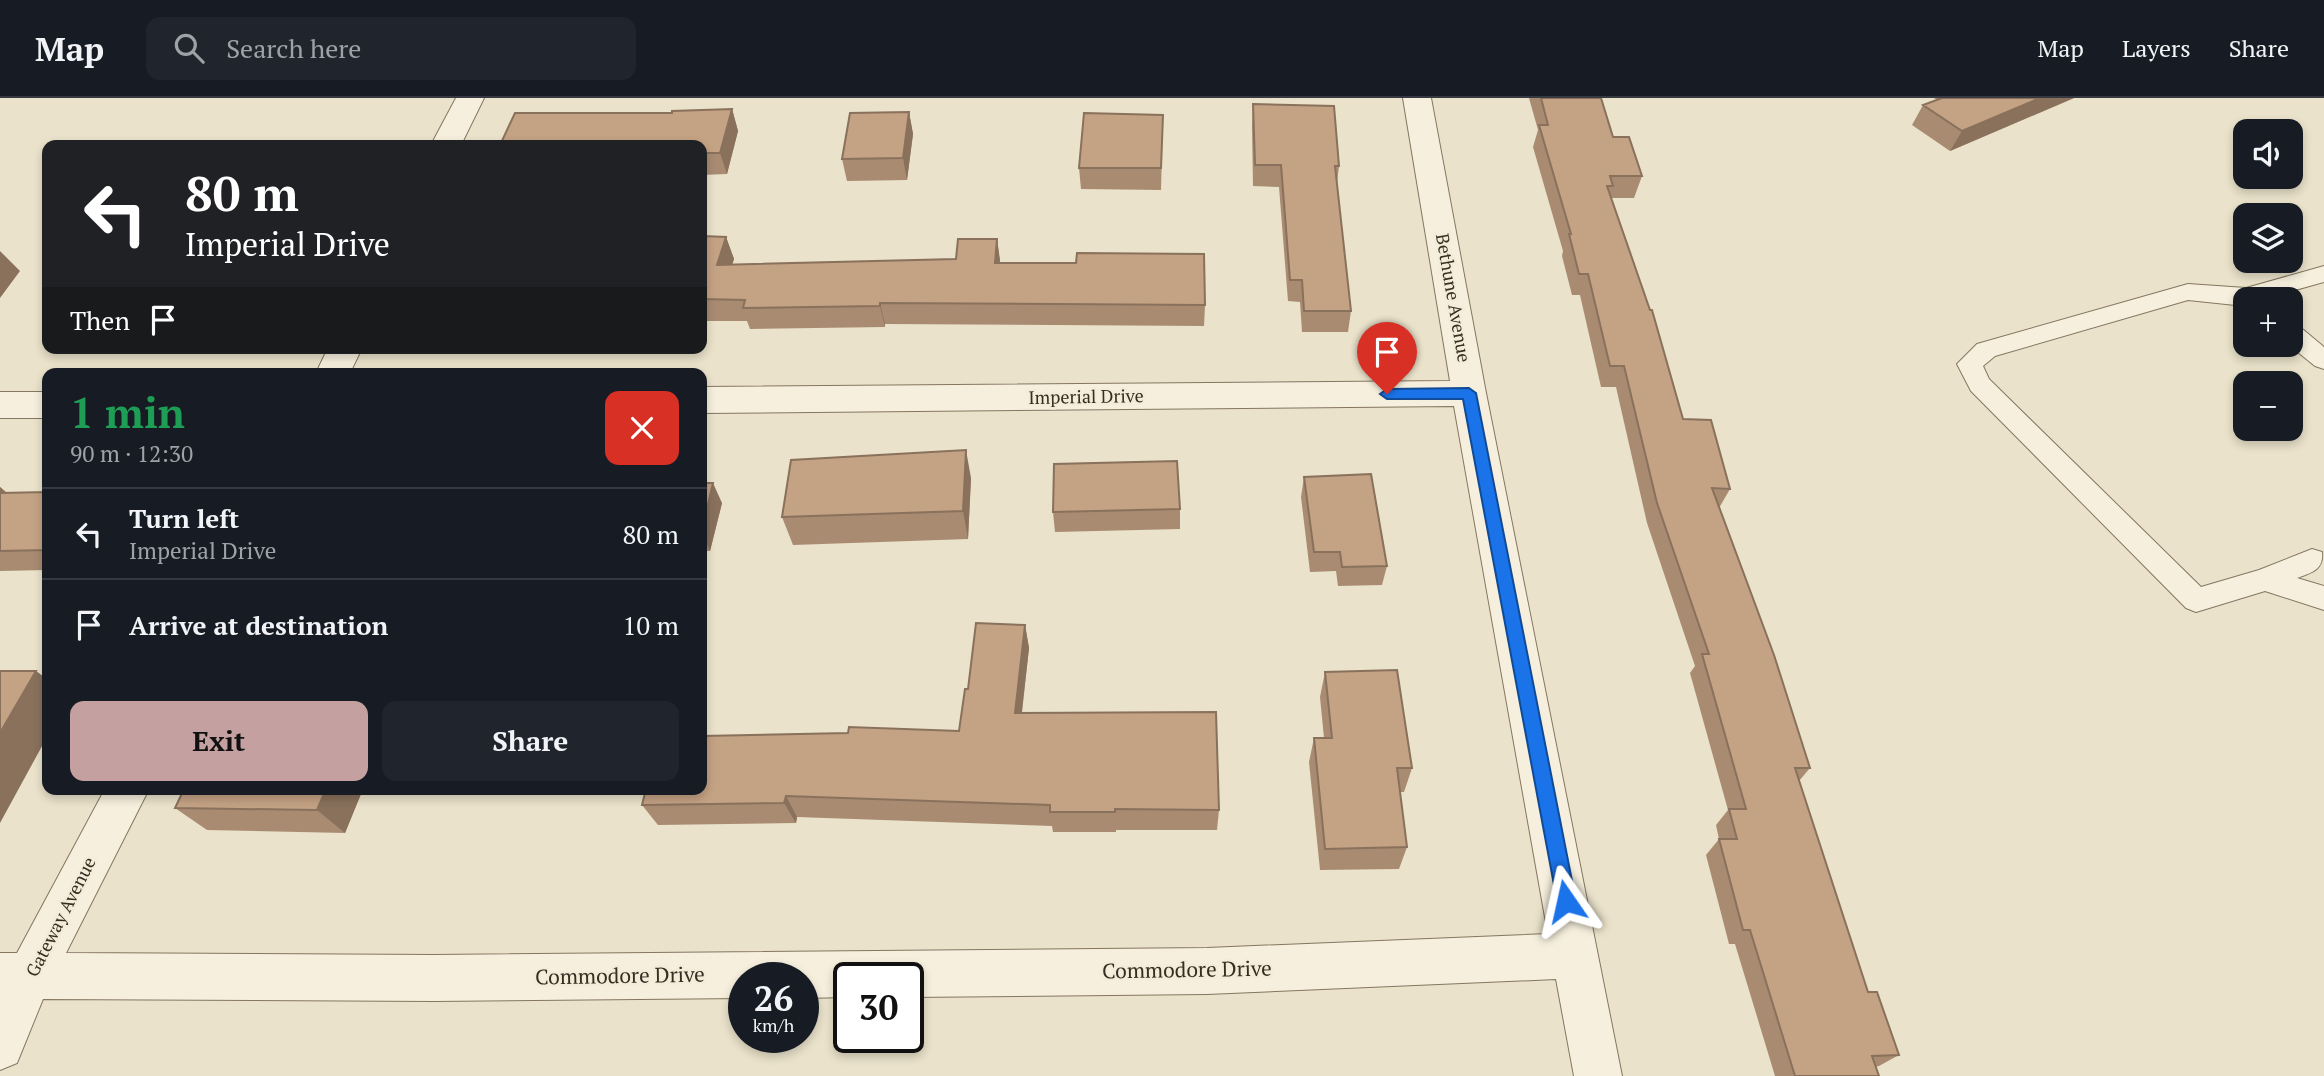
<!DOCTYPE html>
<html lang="en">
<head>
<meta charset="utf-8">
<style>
  :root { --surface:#171b24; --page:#20242c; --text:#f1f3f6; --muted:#9ea1a6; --line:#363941; --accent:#c4a0a0 }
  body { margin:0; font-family:"PT Serif",serif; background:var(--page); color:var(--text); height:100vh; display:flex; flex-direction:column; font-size:26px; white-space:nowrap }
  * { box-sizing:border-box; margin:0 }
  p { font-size:23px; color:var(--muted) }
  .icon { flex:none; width:38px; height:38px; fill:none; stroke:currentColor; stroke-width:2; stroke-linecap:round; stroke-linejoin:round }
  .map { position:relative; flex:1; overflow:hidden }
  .details { position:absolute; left:42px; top:270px; width:665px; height:427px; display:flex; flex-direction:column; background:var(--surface); border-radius:14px; box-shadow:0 4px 10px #0003 }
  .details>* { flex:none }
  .hud { position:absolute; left:42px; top:42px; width:665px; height:214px; border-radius:14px; box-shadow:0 4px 10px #0003; background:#202124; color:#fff; overflow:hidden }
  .tools { position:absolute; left:2233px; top:21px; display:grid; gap:14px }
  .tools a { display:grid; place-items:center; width:70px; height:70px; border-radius:14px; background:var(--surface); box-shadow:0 4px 10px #0003; font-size:35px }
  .speed { position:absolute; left:728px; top:864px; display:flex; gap:14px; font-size:35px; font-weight:700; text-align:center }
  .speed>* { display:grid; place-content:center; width:91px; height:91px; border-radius:50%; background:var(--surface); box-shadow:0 4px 10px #0003; line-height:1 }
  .speed small { font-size:18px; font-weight:400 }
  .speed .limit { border:4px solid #111; border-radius:10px; background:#fff; color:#111 }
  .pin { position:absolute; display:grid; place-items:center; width:60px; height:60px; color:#fff; margin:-72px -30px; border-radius:50% 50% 50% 0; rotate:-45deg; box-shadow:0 0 7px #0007 }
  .pin .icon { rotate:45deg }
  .me { position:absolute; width:77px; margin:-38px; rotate:349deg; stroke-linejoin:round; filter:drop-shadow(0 0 5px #0008) }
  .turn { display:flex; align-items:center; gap:24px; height:147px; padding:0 28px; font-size:32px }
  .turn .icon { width:91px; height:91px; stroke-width:2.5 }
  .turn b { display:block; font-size:49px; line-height:60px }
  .then { display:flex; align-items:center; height:66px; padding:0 28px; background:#0003; gap:14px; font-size:26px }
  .round { display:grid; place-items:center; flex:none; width:74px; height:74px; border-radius:14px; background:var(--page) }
  .overview { display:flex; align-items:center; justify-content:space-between; height:119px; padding:0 28px }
  h1 { font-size:42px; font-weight:800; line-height:52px; color:#1e9e55 }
  .action { display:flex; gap:14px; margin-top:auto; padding:14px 28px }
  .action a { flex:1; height:80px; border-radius:14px; background:var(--accent); color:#111; font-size:28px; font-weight:800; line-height:80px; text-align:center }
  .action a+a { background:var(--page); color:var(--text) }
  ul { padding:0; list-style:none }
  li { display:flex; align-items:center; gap:21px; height:91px; padding:0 28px; border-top:2px solid var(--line) }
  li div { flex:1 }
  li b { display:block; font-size:26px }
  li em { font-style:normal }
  header { display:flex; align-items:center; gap:42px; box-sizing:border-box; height:98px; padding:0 35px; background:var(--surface); border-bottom:2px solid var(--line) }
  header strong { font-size:33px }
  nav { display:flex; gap:38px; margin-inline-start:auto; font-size:24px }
  .search { width:490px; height:63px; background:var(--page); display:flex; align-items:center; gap:18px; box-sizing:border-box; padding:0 24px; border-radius:14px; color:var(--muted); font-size:26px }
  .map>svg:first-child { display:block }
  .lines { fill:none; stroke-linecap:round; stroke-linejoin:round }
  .service-casing { stroke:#857660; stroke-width:2 }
  .minor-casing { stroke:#857660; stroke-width:2 }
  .service { fill:#f6efdd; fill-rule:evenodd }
  .minor { fill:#f6efdd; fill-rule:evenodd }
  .wall { fill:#a98b72 }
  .shaded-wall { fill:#89715c }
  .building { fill:#c4a284; stroke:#89715c; stroke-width:2 }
  .route { fill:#1a73e8; stroke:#114b97; stroke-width:2 }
  .labels { text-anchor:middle; stroke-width:5; stroke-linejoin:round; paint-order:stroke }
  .street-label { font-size:18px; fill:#372d22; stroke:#f2ecd9 }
  .near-street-label { font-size:21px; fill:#372d22; stroke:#f2ecd9 }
</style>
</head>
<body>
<header>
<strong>Map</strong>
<div class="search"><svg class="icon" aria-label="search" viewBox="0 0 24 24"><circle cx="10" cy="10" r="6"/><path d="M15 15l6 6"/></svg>Search here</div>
<nav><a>Map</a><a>Layers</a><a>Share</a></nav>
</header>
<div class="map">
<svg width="2324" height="978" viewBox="0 0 2324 978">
  <rect width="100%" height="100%" fill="#eae2ca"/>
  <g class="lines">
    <defs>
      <path id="service" d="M 2324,168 L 2324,184 L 2263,201 L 2245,201 L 2245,208 L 2188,202 L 1995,258 L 1983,268 L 1989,281 L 2201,489 L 2259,472 L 2312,451 L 2322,454 C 2324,472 2311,475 2297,480 L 2324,488 L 2324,512 L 2265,493 L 2196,514 L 2186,510 L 1971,293 L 1957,266 L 1977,246 L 2188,186 L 2246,190 Z
        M 2291,227 L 2300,229 L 2324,249 L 2324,271 L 2315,268 L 2289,247 Z"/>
      <path id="minor" d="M 456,0 L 484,0 L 461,47 L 431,47 Z
        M 1403,0 L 1431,0 L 1486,295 L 1622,978 L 1574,978 L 1556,881 L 1207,896 L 908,899 L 908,880 L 849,880 L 849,899 L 803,900 L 803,880 L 744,880 L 744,900 L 434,903 L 43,901 L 17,965 L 0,972 L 0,855 L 17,855 L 105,691 L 149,691 L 66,855 L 434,857 L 1207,850 L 1548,836 L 1454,308 L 702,315 L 702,289 L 1450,283 Z
        M 328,250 L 362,250 L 350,275 L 316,275 Z
        M 0,294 L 47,294 L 47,320 L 0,320 Z"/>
    </defs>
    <use href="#service" class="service-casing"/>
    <use href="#minor" class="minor-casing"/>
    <use href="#service" class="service"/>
    <use href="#minor" class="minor"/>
  </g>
  <path class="wall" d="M 1529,0 L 1601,0 L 1613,39 L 1642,78 L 1634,100 L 1611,100 L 1683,321 L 1730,391 L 1719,410 L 1810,670 L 1799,683 L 1868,894 L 1899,957 L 1879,968 L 1875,969 L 1879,978 L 1775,978 L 1735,846 L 1729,846 L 1706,757 L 1719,741 L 1716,727 L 1728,712 L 1690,575 L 1695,568 L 1647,425 L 1616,289 L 1601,289 L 1580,197 L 1572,197 L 1562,158 L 1563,153 L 1533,49 L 1538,32 Z
    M 1934,0 L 2074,0 L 1950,53 L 1912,27 L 1923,7 L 1937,2 Z
    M 1253,6 L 1339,68 L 1337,85 L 1351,213 L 1348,234 L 1302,234 L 1300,204 L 1288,203 L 1279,89 L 1253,88 L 1252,28 Z
    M 732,11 L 738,33 L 727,76 L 702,77 L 702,47 L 672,15 Z
    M 909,14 L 913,36 L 907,82 L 847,83 L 842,61 Z
    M 1163,17 L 1161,92 L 1081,91 L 1079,70 Z
    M 702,138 L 726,139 L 734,161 L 732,167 L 956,161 L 997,141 L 1000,165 L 1205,207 L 1204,228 L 885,226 L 885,229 L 750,231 L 747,223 L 702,223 Z
    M 1304,379 L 1387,468 L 1382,487 L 1338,488 L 1336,473 L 1310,474 L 1301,399 Z
    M 971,380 L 968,441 L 793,447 L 782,419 Z
    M 702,385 L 722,405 L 710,453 L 702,453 Z
    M 0,389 L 7,395 L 47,394 L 47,472 L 0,473 Z
    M 1180,411 L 1180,431 L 1055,434 L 1053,414 Z
    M 1025,527 L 1029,550 L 1022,615 L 1219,712 L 1217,732 L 1116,732 L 1116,734 L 1053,734 L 1052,728 L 797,719 L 796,725 L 658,727 L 642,707 L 848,635 L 959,633 L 968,591 Z
    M 1325,574 L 1412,670 L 1404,694 L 1400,694 L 1407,749 L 1399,771 L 1320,772 L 1309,664 L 1314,640 L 1324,640 L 1320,599 Z
    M 363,691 L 345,735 L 207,732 L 175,710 Z"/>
  <path class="shaded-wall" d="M 2040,0 L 2074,0 L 1950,53 L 1962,33 Z
    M 732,11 L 738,33 L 727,76 L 720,55 Z
    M 909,14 L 913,36 L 907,82 L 903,60 Z
    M 726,139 L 734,161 L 725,189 L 717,167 Z
    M 997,141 L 1000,162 L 997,187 L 995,165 Z
    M 0,153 L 20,173 L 0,200 Z
    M 880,205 L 885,226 L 885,229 L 880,208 Z
    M 966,352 L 971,380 L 968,441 L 963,413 Z
    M 713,385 L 722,405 L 710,453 L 702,435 L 702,431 Z
    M 0,389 L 17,404 L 0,406 Z
    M 1025,527 L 1029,550 L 1019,637 L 1015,615 Z
    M 36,573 L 47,581 L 47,639 L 0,725 L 0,635 Z
    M 326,691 L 363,691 L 345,735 L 317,712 Z
    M 786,698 L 797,719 L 796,725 L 784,705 Z"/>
  <path class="building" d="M 1541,0 L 1601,0 L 1613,39 L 1629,39 L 1642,78 L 1610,78 L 1613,88 L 1607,88 L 1650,212 L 1652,212 L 1683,321 L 1711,322 L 1730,391 L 1712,390 L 1774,557 L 1810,670 L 1795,670 L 1868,894 L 1877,894 L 1899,957 L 1872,958 L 1879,978 L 1795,978 L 1750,832 L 1743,832 L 1719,741 L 1737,741 L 1729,711 L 1746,711 L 1702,556 L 1709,556 L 1657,405 L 1624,268 L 1610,268 L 1588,176 L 1579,176 L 1569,136 L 1571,136 L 1539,27 L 1548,27 Z
    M 1942,0 L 2040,0 L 1962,33 L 1923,7 Z
    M 1253,6 L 1334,8 L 1339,68 L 1335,68 L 1351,213 L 1304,213 L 1302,182 L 1290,182 L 1281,67 L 1255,67 Z
    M 732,11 L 720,55 L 702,55 L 702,47 L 500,47 L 515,15 L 672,15 L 672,13 Z
    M 909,14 L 903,60 L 842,61 L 850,15 Z
    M 1084,15 L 1163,17 L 1161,70 L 1079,70 Z
    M 702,138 L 726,139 L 717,167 L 956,161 L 958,141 L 997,141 L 995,165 L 1076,165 L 1077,155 L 1204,156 L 1205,207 L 880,205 L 880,208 L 743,210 L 745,202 L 702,201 Z
    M 966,352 L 963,413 L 782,419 L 791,362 Z
    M 1177,363 L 1180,411 L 1053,414 L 1054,366 Z
    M 1371,376 L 1387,468 L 1342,469 L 1340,454 L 1314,454 L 1304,379 Z
    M 702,385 L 713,385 L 702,431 Z
    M 47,394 L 47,452 L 0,453 L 0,395 Z
    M 976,525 L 1025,527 L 1015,615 L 1216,614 L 1219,712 L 1115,711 L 1115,714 L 1050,714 L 1050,707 L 786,698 L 784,705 L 642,707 L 646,691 L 702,691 L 702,638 L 848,635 L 849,629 L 959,633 L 965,591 L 968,591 Z
    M 1397,572 L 1412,670 L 1397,670 L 1407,749 L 1325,751 L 1314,640 L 1332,640 L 1325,574 Z
    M 0,573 L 36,573 L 0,635 Z
    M 184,691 L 326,691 L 317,712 L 175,710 Z"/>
  <path class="route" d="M 1469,290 L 1476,295 L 1576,803 L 1573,809 L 1566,812 L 1560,809 L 1557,803 L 1463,301 L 1387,301 L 1380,296 L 1387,291 Z"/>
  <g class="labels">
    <g class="street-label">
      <text transform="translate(1453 200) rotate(80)" y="6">Bethune Avenue</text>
      <text transform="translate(1086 299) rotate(-1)" y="6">Imperial Drive</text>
      <text transform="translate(61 819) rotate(-63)" y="6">Gateway Avenue</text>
    </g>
    <g class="near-street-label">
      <text transform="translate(1187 872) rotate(-1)" y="7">Commodore Drive</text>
      <text transform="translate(620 878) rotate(-1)" y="7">Commodore Drive</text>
    </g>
  </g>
</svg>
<div class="tools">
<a><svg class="icon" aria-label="sound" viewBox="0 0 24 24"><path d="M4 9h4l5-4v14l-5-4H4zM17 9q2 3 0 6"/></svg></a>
<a><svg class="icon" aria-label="layers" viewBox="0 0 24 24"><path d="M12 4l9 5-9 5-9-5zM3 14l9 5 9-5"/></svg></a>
<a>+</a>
<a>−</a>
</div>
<div class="speed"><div>26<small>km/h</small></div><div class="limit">30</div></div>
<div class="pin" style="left:1387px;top:296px;background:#d93025"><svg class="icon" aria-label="arrive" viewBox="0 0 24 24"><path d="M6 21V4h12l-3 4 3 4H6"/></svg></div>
<svg class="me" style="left:1566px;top:803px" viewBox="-20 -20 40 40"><path d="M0-17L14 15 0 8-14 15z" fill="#1a73e8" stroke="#fff" stroke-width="4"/></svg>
<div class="hud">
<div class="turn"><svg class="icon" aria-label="left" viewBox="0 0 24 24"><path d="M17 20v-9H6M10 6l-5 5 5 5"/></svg><div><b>80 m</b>Imperial Drive</div></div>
<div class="then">Then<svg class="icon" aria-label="arrive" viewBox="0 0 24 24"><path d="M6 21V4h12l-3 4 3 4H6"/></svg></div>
</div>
<section class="details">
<div class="overview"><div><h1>1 min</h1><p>90 m · 12:30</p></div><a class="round" style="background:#d93025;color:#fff"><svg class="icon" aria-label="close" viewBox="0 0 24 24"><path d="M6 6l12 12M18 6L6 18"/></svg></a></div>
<ul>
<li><svg class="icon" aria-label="left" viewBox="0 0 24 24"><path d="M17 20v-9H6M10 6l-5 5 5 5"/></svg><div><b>Turn left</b><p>Imperial Drive</p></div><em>80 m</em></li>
<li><svg class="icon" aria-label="arrive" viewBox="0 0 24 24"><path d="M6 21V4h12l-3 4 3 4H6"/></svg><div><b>Arrive at destination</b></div><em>10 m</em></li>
</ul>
<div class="action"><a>Exit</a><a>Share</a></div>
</section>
</div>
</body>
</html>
